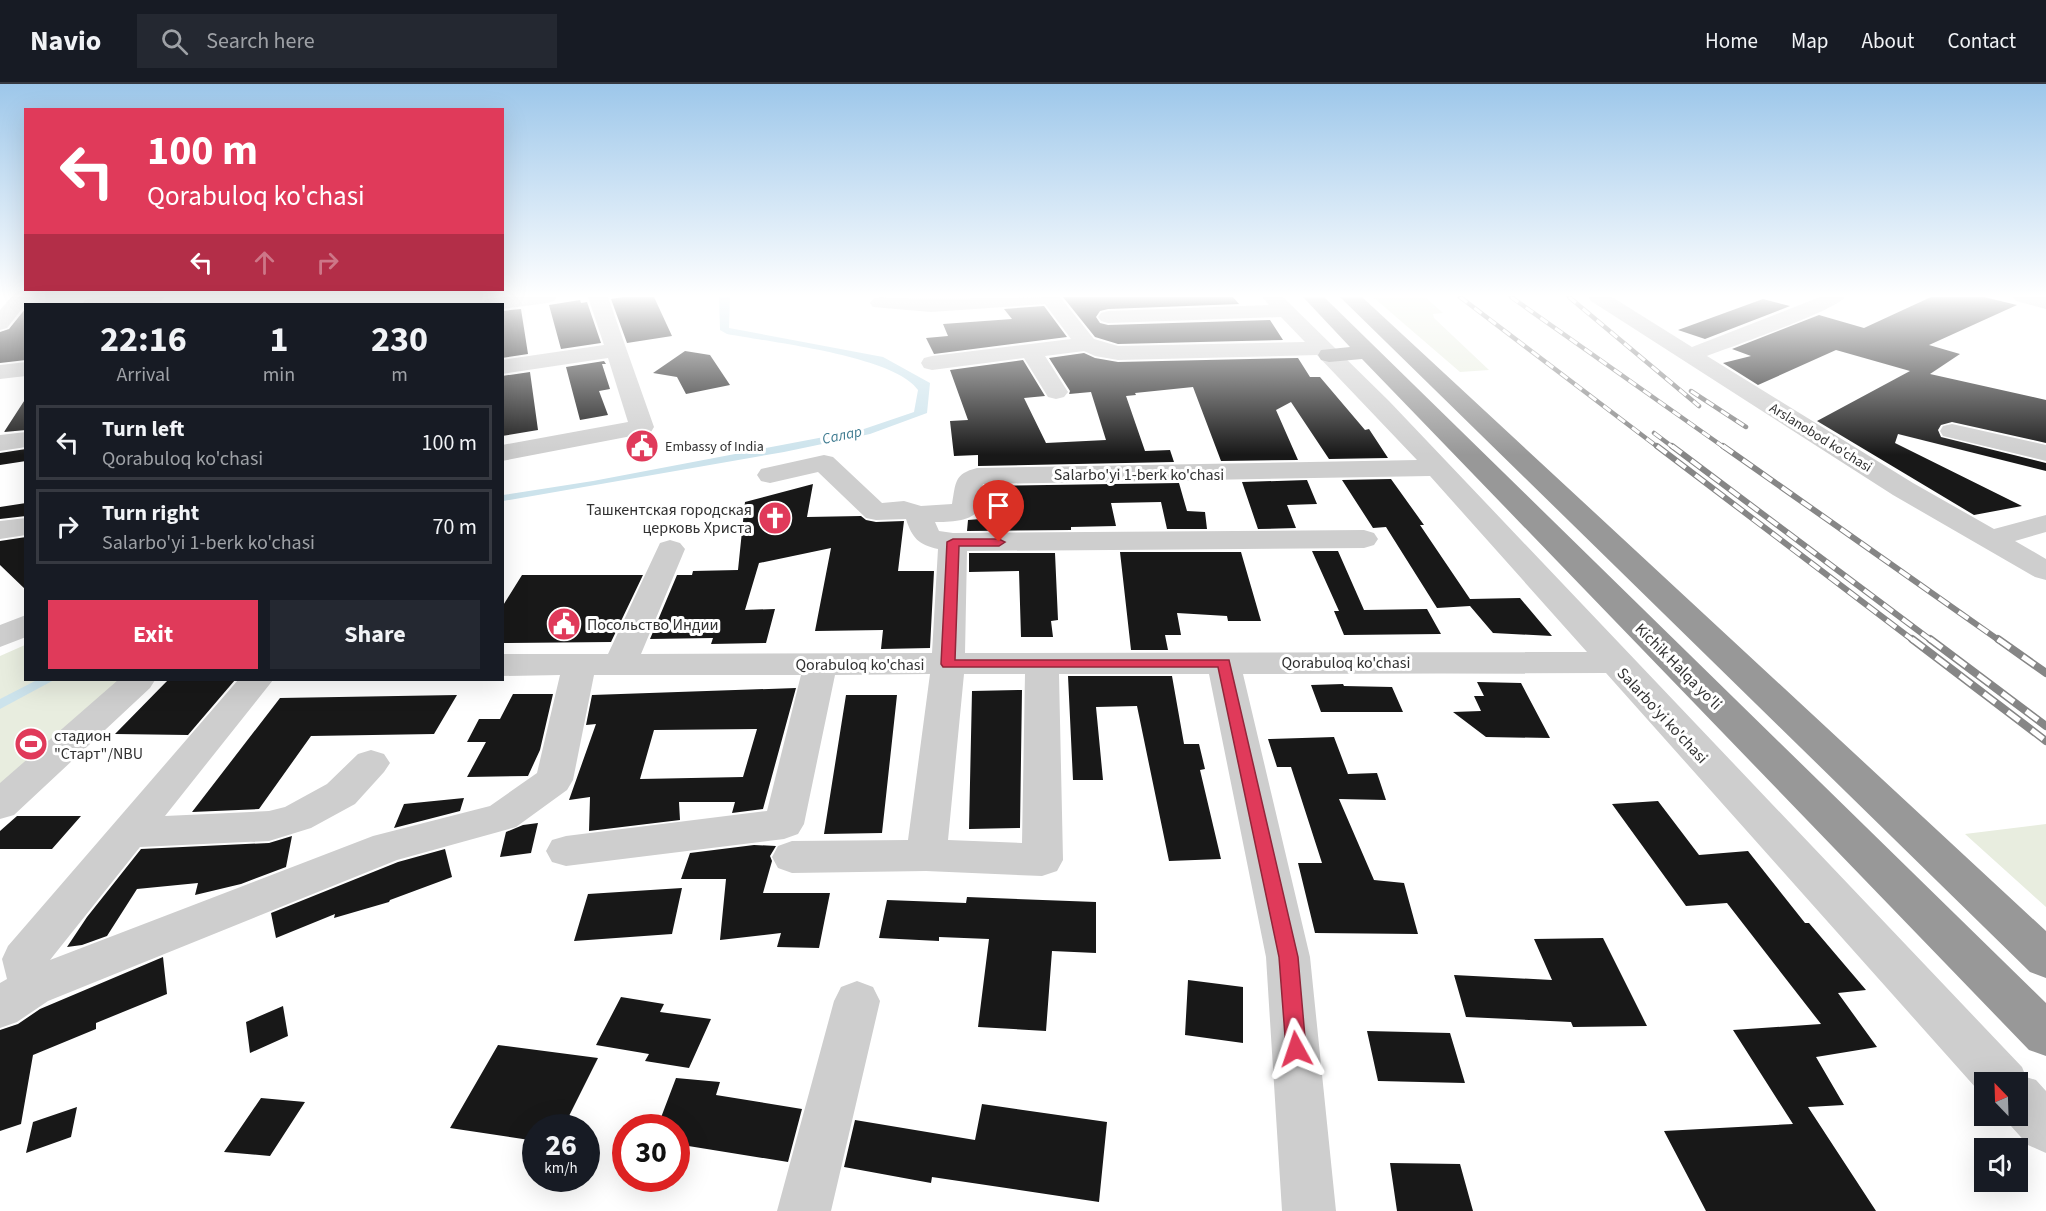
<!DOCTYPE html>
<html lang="en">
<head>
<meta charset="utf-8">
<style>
  :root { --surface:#171b24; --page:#242831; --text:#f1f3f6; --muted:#9ea1a6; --line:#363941; --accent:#e03a5a }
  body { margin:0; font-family:"Source Sans 3",sans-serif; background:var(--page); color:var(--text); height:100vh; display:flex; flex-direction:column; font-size:22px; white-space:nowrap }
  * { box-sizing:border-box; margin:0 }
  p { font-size:20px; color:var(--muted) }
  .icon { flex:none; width:33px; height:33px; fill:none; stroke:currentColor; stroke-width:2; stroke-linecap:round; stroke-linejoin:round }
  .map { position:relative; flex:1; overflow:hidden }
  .panel { position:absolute; left:24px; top:219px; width:480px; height:378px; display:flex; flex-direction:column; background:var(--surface); border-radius:0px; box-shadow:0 6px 24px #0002 }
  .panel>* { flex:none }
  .guide { position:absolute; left:24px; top:24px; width:480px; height:183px; border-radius:0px; box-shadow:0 6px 24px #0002; background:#e03a5a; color:#fff; overflow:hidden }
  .needle { width:39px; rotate:337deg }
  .tools { position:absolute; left:1974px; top:988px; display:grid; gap:12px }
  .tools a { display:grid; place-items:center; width:54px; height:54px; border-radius:0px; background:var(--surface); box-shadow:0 6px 24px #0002; font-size:30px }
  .speed { position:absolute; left:522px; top:1030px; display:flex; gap:12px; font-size:30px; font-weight:700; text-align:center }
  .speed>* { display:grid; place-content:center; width:78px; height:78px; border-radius:50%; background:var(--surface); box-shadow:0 6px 24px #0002; line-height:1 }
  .speed small { font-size:15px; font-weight:400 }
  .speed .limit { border:9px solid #d22; background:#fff; color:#111 }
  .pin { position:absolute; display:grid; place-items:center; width:51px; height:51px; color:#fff; margin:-62px -26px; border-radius:50% 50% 50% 0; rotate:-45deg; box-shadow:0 0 6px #0007 }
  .pin .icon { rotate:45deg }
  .me { position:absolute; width:66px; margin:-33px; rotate:355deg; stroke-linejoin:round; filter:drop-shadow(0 0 4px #0008) }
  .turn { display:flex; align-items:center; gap:21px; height:126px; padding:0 24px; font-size:27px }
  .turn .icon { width:78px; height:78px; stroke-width:2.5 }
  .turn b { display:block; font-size:42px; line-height:51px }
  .lanes { display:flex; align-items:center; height:57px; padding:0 24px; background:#0003; justify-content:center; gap:30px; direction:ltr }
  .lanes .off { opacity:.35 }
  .eta { display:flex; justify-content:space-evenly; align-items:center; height:102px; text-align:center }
  .eta b { font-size:36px; font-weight:700; line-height:42px }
  .cta { display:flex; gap:12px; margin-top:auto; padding:12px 24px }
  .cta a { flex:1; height:69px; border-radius:0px; background:var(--accent); color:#fff; font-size:24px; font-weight:700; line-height:69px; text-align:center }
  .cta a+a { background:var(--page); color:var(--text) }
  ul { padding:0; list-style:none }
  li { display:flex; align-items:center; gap:18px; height:75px; margin:0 12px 9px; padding:0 12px; border:3px solid var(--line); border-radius:0px }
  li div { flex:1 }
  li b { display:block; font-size:22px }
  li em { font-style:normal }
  header { display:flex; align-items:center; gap:36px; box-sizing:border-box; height:84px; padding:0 30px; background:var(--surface); border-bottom:2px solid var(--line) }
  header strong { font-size:28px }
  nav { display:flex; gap:33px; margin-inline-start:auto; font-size:21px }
  .search { width:420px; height:54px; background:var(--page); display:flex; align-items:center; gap:15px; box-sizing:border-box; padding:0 21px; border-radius:0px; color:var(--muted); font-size:22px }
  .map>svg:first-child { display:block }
  .green { fill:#e8eddf }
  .water { fill:#cce3ec }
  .building { fill:#181818; fill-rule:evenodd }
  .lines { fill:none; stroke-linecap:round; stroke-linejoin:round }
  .minor { fill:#cecece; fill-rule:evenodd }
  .highway { fill:#989898; fill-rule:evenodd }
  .rail-far2-casing { stroke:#868686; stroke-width:4.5 }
  .rail-far1-casing { stroke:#868686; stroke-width:6 }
  .rail-casing { stroke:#868686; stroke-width:8 }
  .rail-far2 { stroke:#fff; stroke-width:3; stroke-dasharray:9; stroke-linecap:butt }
  .rail-far1 { stroke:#fff; stroke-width:4; stroke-dasharray:12; stroke-linecap:butt }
  .rail { stroke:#fff; stroke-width:5; stroke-dasharray:15; stroke-linecap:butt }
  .route { fill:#e03a5a; stroke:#92263a; stroke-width:1.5 }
  .labels { text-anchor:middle; stroke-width:6; stroke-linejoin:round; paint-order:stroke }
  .far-street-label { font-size:14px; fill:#313131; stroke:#fff }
  .far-poi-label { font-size:14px; fill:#313131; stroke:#fff; text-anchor:start }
  .far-water-label { font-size:15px; font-style:italic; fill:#407c91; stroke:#fff }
  .street-label { font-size:16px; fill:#313131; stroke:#fff }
  .poi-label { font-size:16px; fill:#313131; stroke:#fff; text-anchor:start }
</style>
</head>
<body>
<header>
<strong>Navio</strong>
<div class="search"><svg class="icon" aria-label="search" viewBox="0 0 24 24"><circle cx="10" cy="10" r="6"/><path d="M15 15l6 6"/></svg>Search here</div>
<nav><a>Home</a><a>Map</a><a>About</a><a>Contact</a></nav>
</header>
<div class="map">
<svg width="2046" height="1127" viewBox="0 0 2046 1127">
  <rect width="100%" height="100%" fill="#fff"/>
  <path class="green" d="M 1373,213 L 1425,213 L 1443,229 L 1433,230 L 1434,234 L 1489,286 L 1460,288 Z
    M 25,561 L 26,596 L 117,596 L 125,602 L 0,718 L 0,572 Z
    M 2046,740 L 2046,823 L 1965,750 Z"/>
  <path class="water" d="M 719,213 L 730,213 L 729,244 L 883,273 L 930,299 L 927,329 L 870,350 L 784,368 L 503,417 L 503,411 L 593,397 L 861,346 L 914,328 L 918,306 C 895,272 769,258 727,250 L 720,246 Z
    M 37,596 L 54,596 L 0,625 L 0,615 Z"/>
  <path class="building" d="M 623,213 L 654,213 L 672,252 L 627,259 L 611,215 Z
    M 1063,213 L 1233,213 L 1239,220 L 1108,225 L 1100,227 L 1096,233 L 1100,239 L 1108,241 L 1270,236 L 1283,256 L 1118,260 L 1095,253 Z
    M 1931,213 L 1984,213 L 2017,221 L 1929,261 L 1960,270 L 1930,290 L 2046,316 L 2046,359 L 1952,338 L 1941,341 L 1938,346 L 1941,353 L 2046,379 L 2046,387 L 1898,350 L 1895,359 L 2022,422 L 1974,431 L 1817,337 L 1910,287 L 1836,266 L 1758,301 L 1723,279 L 1751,272 L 1732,265 L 1819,231 L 1864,244 Z
    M 1763,215 L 1790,222 L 1705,255 L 1678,246 Z
    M 580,216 L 581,219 L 587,218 L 601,259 L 561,265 L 549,221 Z
    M 1044,222 L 1067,253 L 934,270 L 926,254 L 948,252 L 943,240 L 1012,235 L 1004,225 Z
    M 26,224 L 26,276 L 0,279 L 0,248 L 9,245 Z
    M 521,225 L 528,270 L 502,274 L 502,227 Z
    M 685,267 L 710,271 L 730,301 L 686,310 L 677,293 L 653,289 Z
    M 1084,269 L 1095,274 L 1118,278 L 1298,274 L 1310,293 L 1320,293 L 1365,346 L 1369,345 L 1388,374 L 1329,375 L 1291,318 L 1276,326 L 1298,376 L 1221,377 L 1193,303 L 1135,309 L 1136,311 L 1126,312 L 1145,367 L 1170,366 L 1174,378 L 978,382 L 978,371 L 954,372 L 950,337 L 968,336 L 950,286 L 1023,276 L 1045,312 L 1024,314 L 1046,359 L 1106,356 L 1091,308 L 1069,310 L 1070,307 L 1049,274 Z
    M 604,277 L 606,280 L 602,280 L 610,305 L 599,307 L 608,331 L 580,336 L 566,283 Z
    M 530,288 L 538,346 L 502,352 L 502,292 Z
    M 26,314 L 26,346 L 4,348 Z
    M 26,365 L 26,377 L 0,381 L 0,369 Z
    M 1391,395 L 1424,441 L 1420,441 L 1470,515 L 1520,514 L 1552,552 L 1493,549 L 1470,522 L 1437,524 L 1386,443 L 1373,444 L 1342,396 Z
    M 1307,396 L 1317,420 L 1287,421 L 1296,444 L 1258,445 L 1242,398 Z
    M 1179,399 L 1187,427 L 1205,428 L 1207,445 L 1167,445 L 1161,418 L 1111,419 L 1116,442 L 1071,443 L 1071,446 L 967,447 L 968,436 L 980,435 L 985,402 Z
    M 813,400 L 807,433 L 861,432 L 866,436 L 876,438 L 904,437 L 898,487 L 934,487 L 930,564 L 881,565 L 883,546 L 815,547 L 831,464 L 759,479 L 745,526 L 775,525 L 766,559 L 711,560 L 713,554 L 650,555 L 677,491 L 692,491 L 693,487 L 738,486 L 745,418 Z
    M 26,419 L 26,432 L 0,435 L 0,423 Z
    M 26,453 L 26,506 L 0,481 L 0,457 Z
    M 1312,467 L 1338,467 L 1364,526 L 1427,525 L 1441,550 L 1344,551 L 1334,527 L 1339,527 Z
    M 1120,468 L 1241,468 L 1261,537 L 1228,537 L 1227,532 L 1177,529 L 1181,551 L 1165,551 L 1168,566 L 1131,566 Z
    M 969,469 L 1055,469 L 1058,536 L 1051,537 L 1053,553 L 1021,553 L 1019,487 L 969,488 Z
    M 522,491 L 643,491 L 611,558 L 502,559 L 502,523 Z
    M 1068,592 L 1172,592 L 1184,660 L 1199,660 L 1205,685 L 1200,686 L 1221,775 L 1169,777 L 1137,622 L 1096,623 L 1103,696 L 1073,696 Z
    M 168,596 L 235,596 L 188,651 L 115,650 Z
    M 1477,598 L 1521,599 L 1550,654 L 1486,653 L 1453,628 L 1481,627 L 1474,612 L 1484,612 Z
    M 1343,600 L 1344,602 L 1392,603 L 1403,628 L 1321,628 L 1311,601 Z
    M 796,604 L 763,725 L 732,729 L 735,718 L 679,718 L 680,736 L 589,747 L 590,713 L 569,716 L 596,640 L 586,641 L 592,611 ZM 757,645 L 743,693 L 640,695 L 654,646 Z
    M 1022,606 L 1020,744 L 969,745 L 972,607 Z
    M 513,610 L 553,610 L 540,666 L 528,692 L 467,693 L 486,658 L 467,658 L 479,635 L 500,635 Z
    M 457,611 L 434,650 L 311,652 L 259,725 L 192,728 L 280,614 Z
    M 846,611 L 897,611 L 882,749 L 824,750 Z
    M 1334,653 L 1348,690 L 1377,689 L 1386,716 L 1339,715 L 1374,796 L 1404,799 L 1418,850 L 1315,849 L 1298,779 L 1322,779 L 1291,683 L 1277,683 L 1268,655 Z
    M 464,714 L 460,727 L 394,744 L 404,720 Z
    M 1658,717 L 1699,771 L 1748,767 L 1805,839 L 1809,839 L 1866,906 L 1838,909 L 1877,963 L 1816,973 L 1844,1021 L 1808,1023 L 1876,1127 L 1706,1127 L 1664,1047 L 1793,1040 L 1733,946 L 1821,940 L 1727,819 L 1686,822 L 1612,720 Z
    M 17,732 L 81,732 L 52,765 L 0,765 L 0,747 Z
    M 538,739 L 531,769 L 500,773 L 506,748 L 523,741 Z
    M 292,752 L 286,783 L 241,800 L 195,811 L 198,799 L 137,805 L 107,852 L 82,861 L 67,863 L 87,833 L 141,765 L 269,759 Z
    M 754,761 L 776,762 L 770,772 L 772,777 L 763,809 L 830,809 L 819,864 L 777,863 L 781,849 L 720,856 L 726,795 L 681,795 L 690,769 Z
    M 445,765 L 452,793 L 390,816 L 389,818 L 334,834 L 335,830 L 276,854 L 271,829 L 398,778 Z
    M 682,804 L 672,850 L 574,857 L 588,810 Z
    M 967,813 L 1096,818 L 1096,869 L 1052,867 L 1046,947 L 978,943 L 989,855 L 939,853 L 939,857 L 879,854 L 887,816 L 966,819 Z
    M 1603,854 L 1647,942 L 1573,943 L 1571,938 L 1466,933 L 1454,891 L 1552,896 L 1534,855 Z
    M 163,873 L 167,910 L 96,939 L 96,945 L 33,971 L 21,1040 L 0,1047 L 0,946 L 18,940 L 40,925 Z
    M 1188,896 L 1243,903 L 1243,959 L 1185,951 Z
    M 621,913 L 664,920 L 660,928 L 711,935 L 689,984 L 645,977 L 649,970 L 596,961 Z
    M 283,922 L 288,952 L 250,969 L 246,938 Z
    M 1367,947 L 1450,949 L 1465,999 L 1378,997 Z
    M 498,961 L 598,974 L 563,1044 L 536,1044 L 536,1057 L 450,1044 Z
    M 676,994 L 720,998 L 716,1011 L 802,1025 L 788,1078 L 676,1060 L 676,1044 L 657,1044 Z
    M 261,1014 L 305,1018 L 270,1072 L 224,1068 Z
    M 982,1020 L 1107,1038 L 1099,1118 L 932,1093 L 931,1099 L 844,1083 L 855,1036 L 975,1056 Z
    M 77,1023 L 71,1053 L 26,1069 L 33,1038 Z
    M 1390,1079 L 1460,1080 L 1473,1127 L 1397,1127 Z"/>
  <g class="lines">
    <path class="minor" d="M 11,213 L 31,213 L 7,244 L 0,246 L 0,226 Z
      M 101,213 L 164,213 L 161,217 L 140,220 L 82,220 L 85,216 Z
      M 500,213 L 557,213 L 554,217 L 547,219 L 502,225 L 502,220 L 482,220 L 485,216 Z
      M 588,213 L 608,213 L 654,343 L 651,348 L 642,350 L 502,377 L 502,361 L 628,338 L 608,274 L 502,290 L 502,276 L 604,261 Z
      M 880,213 C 940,217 1000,213 1060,213 L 1094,255 L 1118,262 L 1305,258 L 1281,233 L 1108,239 L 1101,237 L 1098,233 L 1101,229 L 1108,227 L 1269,221 L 1262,213 L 1283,213 L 1389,317 L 2022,983 L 2026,993 L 2036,996 L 2046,1007 L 2046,1069 L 2028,1061 L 2002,1032 L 2018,1032 L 2018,999 L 1984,999 L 1984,1013 L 1606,589 L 1243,590 L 1310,873 L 1336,1127 L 1282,1127 L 1266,873 L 1209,590 L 1059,590 L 1063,776 L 1057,787 L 1042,792 L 926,787 L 792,789 L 778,784 L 772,773 L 778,762 L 792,757 L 908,756 L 930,590 L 835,591 L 804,740 L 798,750 L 784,755 L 566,782 L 552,778 L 546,767 L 552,756 L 566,752 L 767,727 L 801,591 L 594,591 L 573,696 L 567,706 L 516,743 L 397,776 L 48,917 L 17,938 L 0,944 L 0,899 L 7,895 L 2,875 L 8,862 L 238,596 L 273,596 L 165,732 L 269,727 L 285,723 L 327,700 L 358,670 L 371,666 L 384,670 L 390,679 L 384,688 L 355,720 L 311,744 L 269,757 L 140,763 L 50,876 L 373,752 L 490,722 L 537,689 L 560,591 L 502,592 L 502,570 L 608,570 L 660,459 L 670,456 L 680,459 L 685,465 L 641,570 L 932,569 L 938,465 C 919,461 912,454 906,435 L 876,436 L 866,434 L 818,388 L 770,399 L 761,397 L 757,391 L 761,385 L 824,371 L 833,373 L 882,419 L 904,417 L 921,422 L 952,420 C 956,398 954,390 977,384 L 1417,376 L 1317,271 L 1118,276 L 1095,272 L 1084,267 L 1045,272 L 1068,308 L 1064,313 L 1056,315 L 1048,313 L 1024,274 L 932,286 L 924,284 L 921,279 L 924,274 L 932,272 L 1071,255 L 1045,220 L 931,228 L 873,223 L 870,219 L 873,215 ZM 1430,392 L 1587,568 L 965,569 L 967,467 L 1364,464 L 1374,461 L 1378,455 L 1374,449 L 1364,446 L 953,449 L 939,447 L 935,438 C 948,438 974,438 979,424 C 982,417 981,407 983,400 ZM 964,590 L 1025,590 L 1022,759 L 948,756 Z
      M 1588,213 L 1612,213 L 1692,263 L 1820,213 L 1845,213 C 1835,227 1730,263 1707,272 L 1913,399 L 1994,445 L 2046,431 L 2046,448 L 2015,457 L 2046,475 L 2046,496 L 2035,493 L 1893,411 L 1591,217 Z
      M 2013,213 L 2046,213 L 2046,225 L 2016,217 Z
      M 26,278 L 26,292 L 0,295 L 0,281 Z
      M 1952,340 L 2046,361 L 2046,377 L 1943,352 L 1940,347 L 1943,342 Z
      M 26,348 L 26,363 L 0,367 L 0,351 Z
      M 26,434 L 26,451 L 0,455 L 0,437 Z
      M 26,531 L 26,553 L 0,563 L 0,541 Z
      M 118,596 L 155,596 L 150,604 L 14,731 L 0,735 L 0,699 Z
      M 857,897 L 873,903 L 880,917 L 831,1127 L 777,1127 L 834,917 L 841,903 Z"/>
    <path class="highway" d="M 1303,213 L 1324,213 L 2046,919 L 2046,972 L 2029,966 L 1362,275 L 1329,278 L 1321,276 L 1318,271 L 1321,266 L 1350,263 Z
      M 1340,213 L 1362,213 L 2046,847 L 2046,894 L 2030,888 Z"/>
    <defs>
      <path id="rail-far2" d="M 1460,213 L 1659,364
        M 1511,213 L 1725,364
        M 1569,213 L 1699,322
        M 1691,307 L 1746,343
        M 1654,349 L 1674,364"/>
      <path id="rail-far1" d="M 1657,362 L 1914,557
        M 1672,362 L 1932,557
        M 1723,362 L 2000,557"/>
      <path id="rail" d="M 1912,555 L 2046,657
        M 1930,555 L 2046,642
        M 1998,555 L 2046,589"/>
    </defs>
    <use href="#rail-far2" class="rail-far2-casing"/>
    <use href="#rail-far1" class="rail-far1-casing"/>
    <use href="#rail" class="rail-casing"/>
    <use href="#rail-far2" class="rail-far2"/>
    <use href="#rail-far1" class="rail-far1"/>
    <use href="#rail" class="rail"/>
  </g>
  <linearGradient id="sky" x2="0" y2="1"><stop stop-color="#9dc7ea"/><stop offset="0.57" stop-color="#fff"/><stop offset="1" stop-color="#fff" stop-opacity="0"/></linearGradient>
  <rect width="2046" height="371" fill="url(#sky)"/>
  <path class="route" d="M 953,455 L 999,455 L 1005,458 L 999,462 L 959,462 L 955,576 L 1229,576 L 1298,873 L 1306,965 L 1303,971 L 1296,974 L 1289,971 L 1286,965 L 1279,873 L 1218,583 L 943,583 L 941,580 L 947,458 Z"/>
  <defs>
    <symbol id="civic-disc" viewBox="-11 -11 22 22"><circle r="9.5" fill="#e03a5a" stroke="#fff"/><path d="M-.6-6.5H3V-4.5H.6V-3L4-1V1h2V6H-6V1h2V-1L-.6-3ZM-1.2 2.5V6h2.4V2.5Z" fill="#fff"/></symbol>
    <symbol id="church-disc" viewBox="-11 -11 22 22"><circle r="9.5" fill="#e03a5a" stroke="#fff"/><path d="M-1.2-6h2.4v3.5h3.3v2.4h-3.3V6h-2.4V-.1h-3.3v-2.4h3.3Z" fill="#fff"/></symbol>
    <symbol id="stadium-disc" viewBox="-11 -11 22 22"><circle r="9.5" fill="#e03a5a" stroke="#fff"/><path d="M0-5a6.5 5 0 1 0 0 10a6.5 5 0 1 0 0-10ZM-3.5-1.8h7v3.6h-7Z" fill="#fff"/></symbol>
  </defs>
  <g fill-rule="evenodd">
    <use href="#civic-disc" x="623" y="343" width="38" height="38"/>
    <use href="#church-disc" x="756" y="415" width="38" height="38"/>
    <use href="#civic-disc" x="545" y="521" width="38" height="38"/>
    <use href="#stadium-disc" x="12" y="641" width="38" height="38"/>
  </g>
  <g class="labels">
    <g class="far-street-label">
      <text transform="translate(1821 353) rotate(32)" y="5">Arslanobod ko'chasi</text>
    </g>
    <g class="far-poi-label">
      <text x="665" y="367">Embassy of India</text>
    </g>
    <g class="far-water-label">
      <text transform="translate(842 351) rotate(-12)" y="5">Салар</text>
    </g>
    <g class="street-label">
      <text x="1139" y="396">Salarbo'yi 1-berk ko'chasi</text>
      <text x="1346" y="584">Qorabuloq ko'chasi</text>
      <text x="860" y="586">Qorabuloq ko'chasi</text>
      <text transform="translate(1679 582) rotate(45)" y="6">Kichik Halqa yo'li</text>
      <text transform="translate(1663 631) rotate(47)" y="6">Salarbo'yi ko'chasi</text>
    </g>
    <g class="poi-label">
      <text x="752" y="431" text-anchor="end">Ташкентская городская<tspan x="752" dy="18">церковь Христа</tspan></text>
      <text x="587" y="546">Посольство Индии</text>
      <text x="54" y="657">стадион<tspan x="54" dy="18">"Старт"/NBU</tspan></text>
    </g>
  </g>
</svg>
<div class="tools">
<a><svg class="needle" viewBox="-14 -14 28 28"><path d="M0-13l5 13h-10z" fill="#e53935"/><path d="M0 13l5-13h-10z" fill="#9ea1a6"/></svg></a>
<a><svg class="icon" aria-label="sound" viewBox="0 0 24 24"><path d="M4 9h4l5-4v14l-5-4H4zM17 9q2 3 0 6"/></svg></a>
</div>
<div class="speed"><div>26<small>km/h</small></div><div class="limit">30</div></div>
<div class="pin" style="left:999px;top:458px;background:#d93025"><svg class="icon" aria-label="arrive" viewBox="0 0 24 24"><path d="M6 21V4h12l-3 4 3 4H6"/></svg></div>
<svg class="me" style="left:1296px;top:965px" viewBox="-20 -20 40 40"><path d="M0-17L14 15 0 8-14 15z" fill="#e03a5a" stroke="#fff" stroke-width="4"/></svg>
<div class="guide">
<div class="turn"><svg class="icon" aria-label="left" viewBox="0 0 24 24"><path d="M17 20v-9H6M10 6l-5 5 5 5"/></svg><div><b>100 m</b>Qorabuloq ko'chasi</div></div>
<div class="lanes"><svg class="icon" aria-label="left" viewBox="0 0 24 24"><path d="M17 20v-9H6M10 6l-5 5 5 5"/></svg><svg class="icon off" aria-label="ahead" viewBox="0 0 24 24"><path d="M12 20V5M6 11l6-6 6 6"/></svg><svg class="icon off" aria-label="right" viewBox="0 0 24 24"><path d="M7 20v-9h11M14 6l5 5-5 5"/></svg></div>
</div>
<section class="panel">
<div class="eta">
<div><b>22:16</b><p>Arrival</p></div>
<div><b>1</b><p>min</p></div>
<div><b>230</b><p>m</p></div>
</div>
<ul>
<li><svg class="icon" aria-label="left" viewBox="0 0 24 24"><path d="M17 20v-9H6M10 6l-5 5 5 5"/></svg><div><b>Turn left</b><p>Qorabuloq ko'chasi</p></div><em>100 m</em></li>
<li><svg class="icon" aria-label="right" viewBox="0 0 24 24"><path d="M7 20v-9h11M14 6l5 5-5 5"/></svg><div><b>Turn right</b><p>Salarbo'yi 1-berk ko'chasi</p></div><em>70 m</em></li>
</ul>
<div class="cta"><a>Exit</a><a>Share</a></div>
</section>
</div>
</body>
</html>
